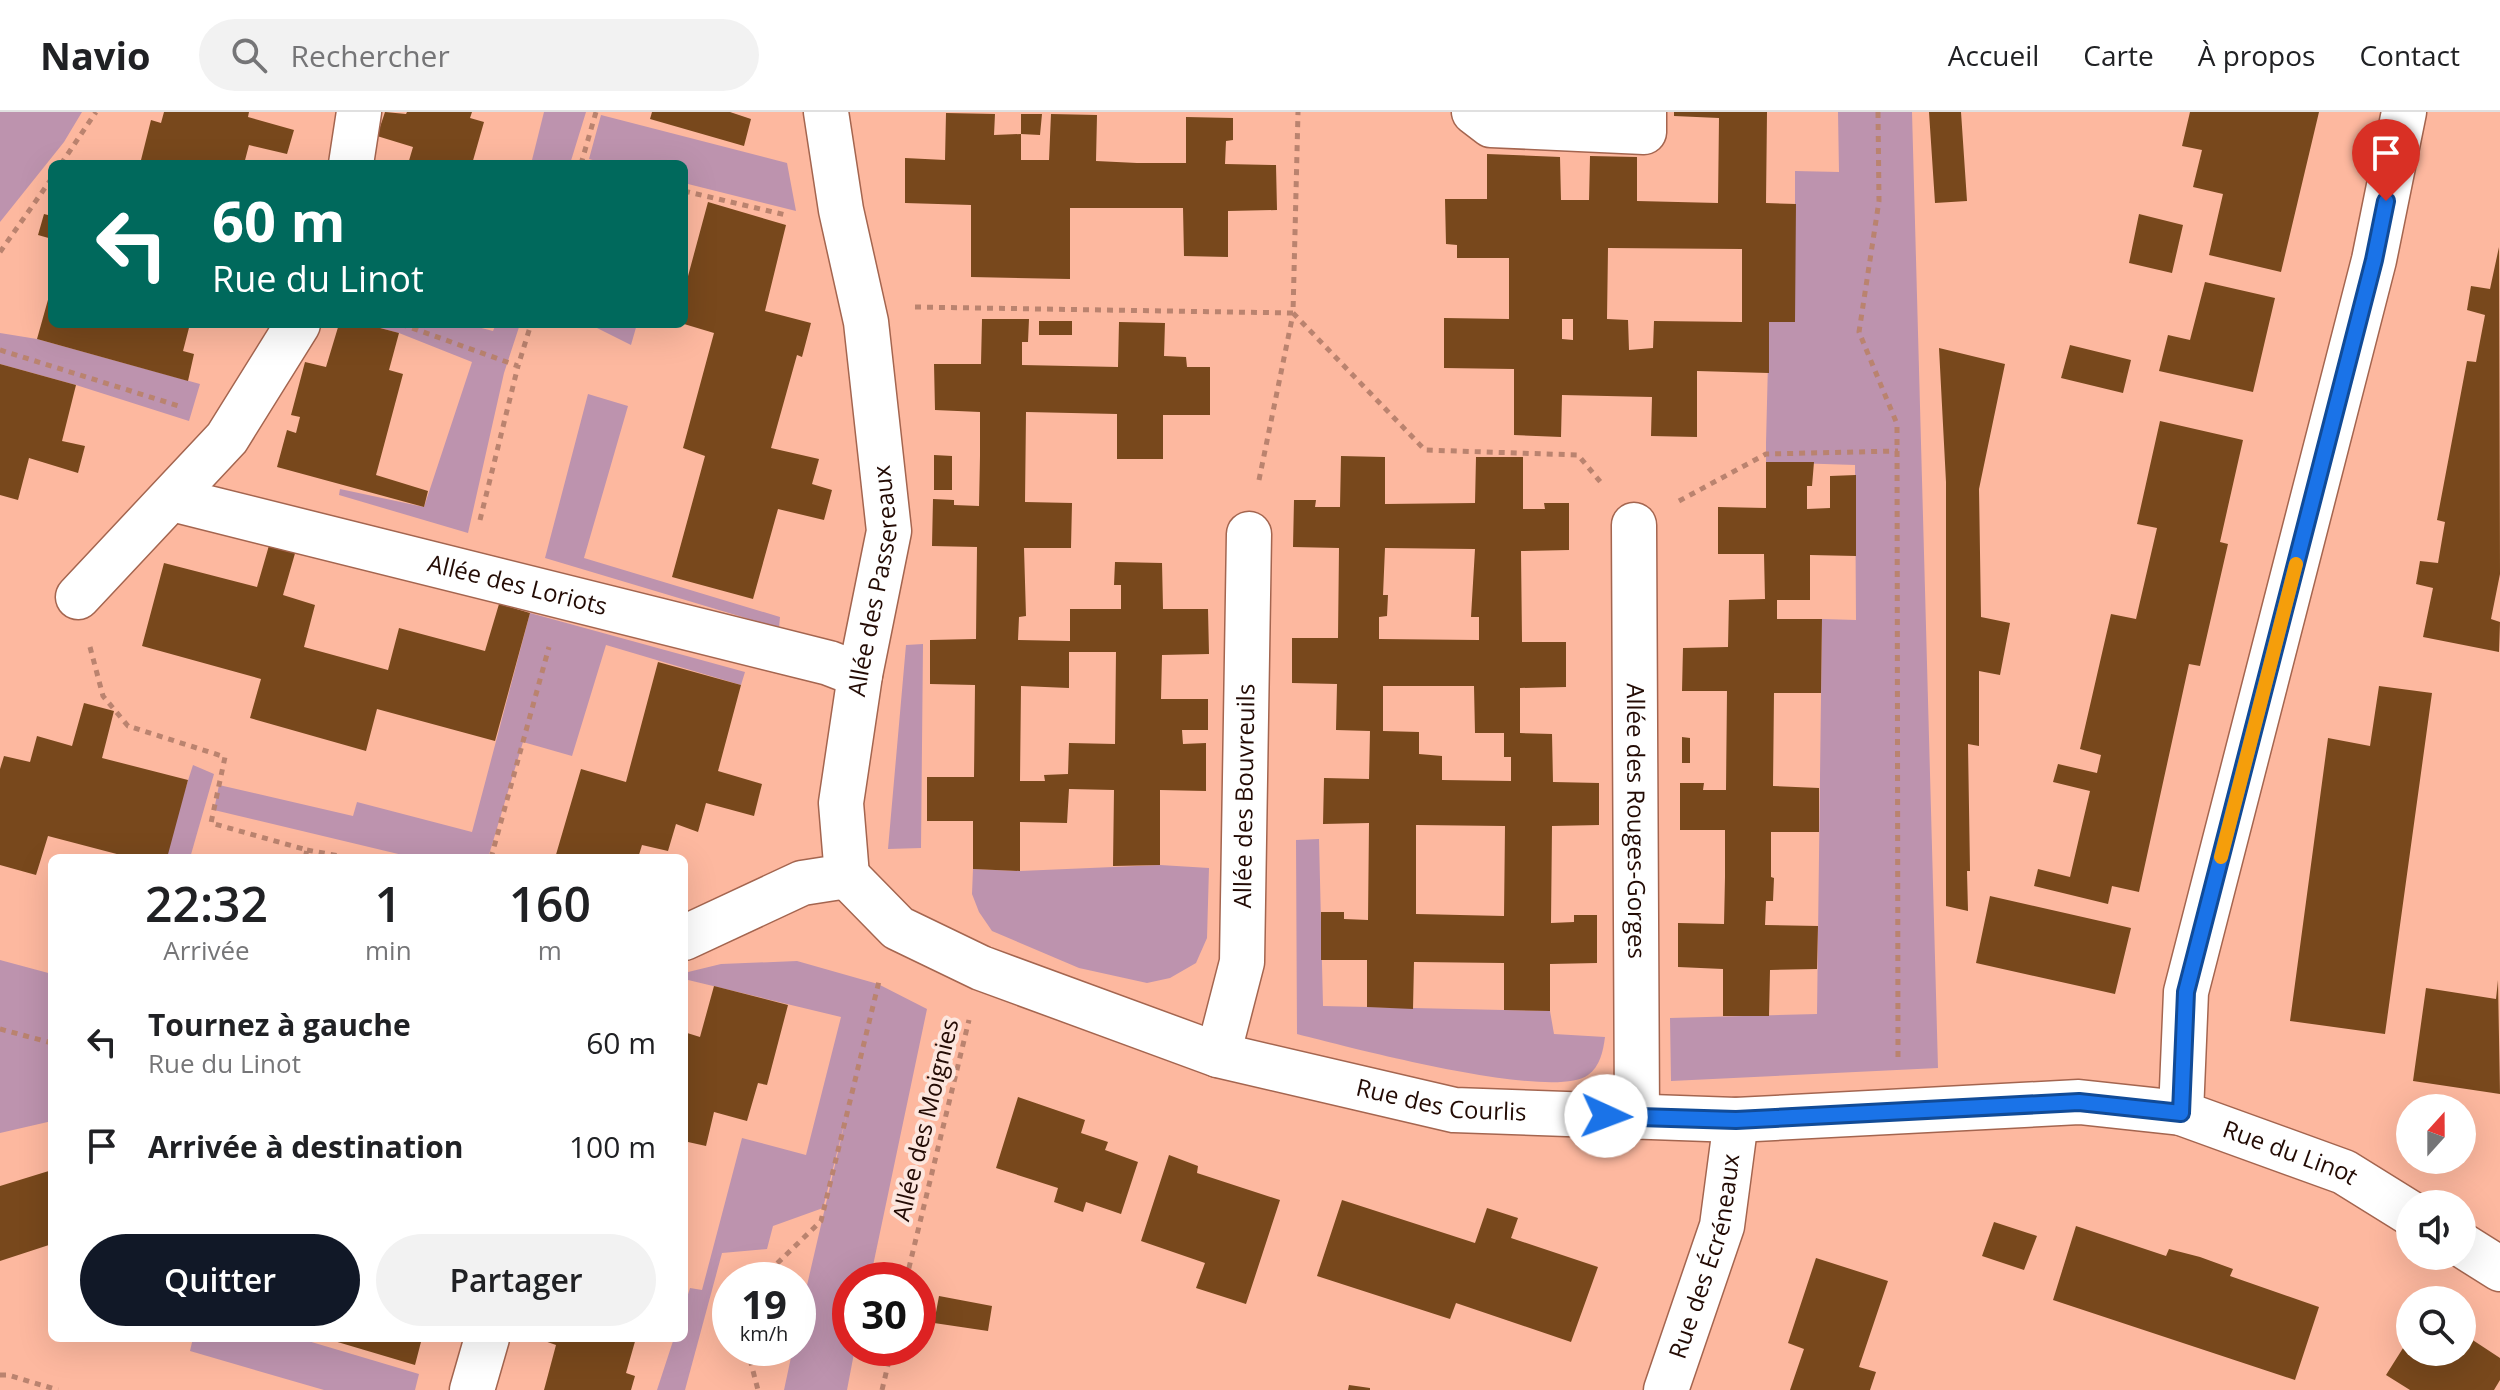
<!DOCTYPE html>
<html lang="fr">
<head>
<meta charset="utf-8">
<style>
  :root { --surface:#fff; --page:#f2f2f2; --text:#202124; --muted:#757577; --line:#e0e0e0; --accent:#111827 }
  body { margin:0; font-family:"Open Sans",sans-serif; background:var(--page); color:var(--text); height:100vh; display:flex; flex-direction:column; font-size:30px; white-space:nowrap }
  * { box-sizing:border-box; margin:0 }
  p { font-size:26px; color:var(--muted) }
  .icon { flex:none; width:44px; height:44px; fill:none; stroke:currentColor; stroke-width:2; stroke-linecap:round; stroke-linejoin:round }
  .map { position:relative; flex:1; overflow:hidden }
  .side { position:absolute; left:48px; top:742px; width:640px; height:488px; display:flex; flex-direction:column; background:var(--surface); border-radius:12px; box-shadow:0 8px 32px #0002 }
  .side>* { flex:none }
  .top-card { position:absolute; left:48px; top:48px; width:640px; height:168px; border-radius:12px; box-shadow:0 8px 32px #0002; background:#00695c; color:#fff; overflow:hidden }
  .needle { width:52px; rotate:21deg }
  .controls { position:absolute; left:2396px; top:982px; display:grid; gap:16px }
  .controls a { display:grid; place-items:center; width:80px; height:80px; border-radius:50%; background:var(--surface); box-shadow:0 8px 32px #0002; font-size:40px }
  .speed { position:absolute; left:712px; top:1150px; display:flex; gap:16px; font-size:40px; font-weight:700; text-align:center }
  .speed>* { display:grid; place-content:center; width:104px; height:104px; border-radius:50%; background:var(--surface); box-shadow:0 8px 32px #0002; line-height:1 }
  .speed small { font-size:20px; font-weight:400 }
  .speed .limit { border:12px solid #d22; background:#fff; color:#111 }
  .pin { position:absolute; display:grid; place-items:center; width:68px; height:68px; color:#fff; margin:-82px -34px; border-radius:50% 50% 50% 0; rotate:-45deg; box-shadow:0 0 8px #0007 }
  .pin .icon { rotate:45deg }
  .me { position:absolute; width:88px; margin:-44px; rotate:92deg; stroke-linejoin:round; filter:drop-shadow(0 0 6px #0008) }
  .turn { display:flex; align-items:center; gap:28px; height:168px; padding:0 32px; font-size:36px }
  .turn .icon { width:104px; height:104px; stroke-width:2.5 }
  .turn b { display:block; font-size:56px; line-height:68px }
  .eta { display:flex; justify-content:space-evenly; align-items:center; height:136px; text-align:center }
  .eta b { font-size:48px; font-weight:600; line-height:56px }
  .button { display:flex; gap:16px; margin-top:auto; padding:16px 32px }
  .button a { flex:1; height:92px; border-radius:48px; background:var(--accent); color:#fff; font-size:32px; font-weight:600; line-height:92px; text-align:center }
  .button a+a { background:var(--page); color:var(--text) }
  ul { padding:0; list-style:none }
  li { display:flex; align-items:center; gap:24px; height:104px; padding:0 32px }
  li div { flex:1 }
  li b { display:block; font-size:30px }
  li em { font-style:normal }
  header { display:flex; align-items:center; gap:48px; box-sizing:border-box; height:112px; padding:0 40px; background:var(--surface); border-bottom:2px solid var(--line) }
  header strong { font-size:38px }
  nav { display:flex; gap:44px; margin-inline-start:auto; font-size:28px }
  .search { width:560px; height:72px; background:var(--page); display:flex; align-items:center; gap:20px; box-sizing:border-box; padding:0 28px; border-radius:44px; color:var(--muted); font-size:30px }
  .map>svg:first-child { display:block }
  .green { fill:#bd93ae }
  .building { fill:#78481c; fill-rule:evenodd }
  .lines { fill:none; stroke-linecap:round; stroke-linejoin:round }
  .minor-casing { stroke:#a4654f; stroke-width:47 }
  .path { stroke:#ba836f; stroke-width:5; stroke-dasharray:6 6; stroke-linecap:butt }
  .minor { stroke:#fff; stroke-width:44 }
  .route-casing { stroke:#114b97; stroke-width:20 }
  .route { stroke:#1a73e8; stroke-width:14 }
  .slow { stroke:#f59e0b; stroke-width:14 }
  .labels { text-anchor:middle; stroke-width:8; stroke-linejoin:round; paint-order:stroke }
  .street-label { font-size:24px; fill:#230b04; stroke:#fce6de }
</style>
</head>
<body>
<header>
<strong>Navio</strong>
<div class="search"><svg class="icon" aria-label="search" viewBox="0 0 24 24"><circle cx="10" cy="10" r="6"/><path d="M15 15l6 6"/></svg>Rechercher</div>
<nav><a>Accueil</a><a>Carte</a><a>À propos</a><a>Contact</a></nav>
</header>
<div class="map">
<svg width="2500" height="1278" viewBox="0 0 2500 1278">
  <rect width="100%" height="100%" fill="#fdb89f"/>
  <path class="green" d="M 0,0 L 82,0 L 64,30 L 0,110 Z
    M 544,0 L 586,0 L 570,52 L 531,52 Z
    M 1838,0 L 1912,0 L 1938,956 L 1671,969 L 1670,906 L 1817,902 L 1822,507 L 1856,508 L 1855,353 L 1766,350 L 1766,331 L 1769,210 L 1795,209 L 1795,59 L 1839,60 Z
    M 601,3 L 787,51 L 796,99 L 684,71 L 684,52 L 607,52 L 589,47 Z
    M 365,212 L 466,212 L 493,219 L 496,212 L 520,212 L 504,261 L 468,421 L 339,383 L 340,377 L 424,395 L 472,250 L 399,221 Z
    M 589,212 L 637,212 L 631,233 Z
    M 0,221 L 37,227 L 200,272 L 189,309 L 76,273 L 0,252 Z
    M 588,282 L 628,294 L 584,446 L 780,505 L 779,516 L 545,446 Z
    M 530,501 L 745,560 L 741,573 L 606,533 L 572,644 L 523,630 L 488,746 L 415,746 L 214,698 L 219,673 L 353,704 L 357,690 L 472,720 Z
    M 923,532 L 921,736 L 888,737 L 906,533 Z
    M 193,653 L 214,662 L 190,746 L 163,746 Z
    M 1319,727 L 1323,894 L 1550,899 L 1554,922 L 1605,925 C 1603,940 1600,954 1588,963 C 1553,990 1345,934 1297,922 L 1296,728 Z
    M 1160,753 L 1209,756 L 1207,826 L 1196,851 L 1170,866 L 1147,871 L 1079,856 L 992,819 L 979,800 L 972,782 L 973,757 L 1020,759 Z
    M 0,848 L 52,862 L 52,1009 L 0,1021 Z
    M 797,849 L 878,872 L 927,897 L 870,1168 L 850,1168 L 850,1236 L 855,1236 L 847,1278 L 784,1278 L 793,1236 L 798,1236 L 798,1212 L 847,1001 L 823,1096 L 773,1114 L 767,1137 L 722,1141 L 685,1278 L 657,1278 L 674,1226 L 684,1226 L 684,1195 L 690,1176 L 702,1178 L 742,1026 L 806,1043 L 841,905 L 684,867 L 684,861 L 721,852 Z
    M 193,1226 L 298,1226 L 419,1262 L 415,1278 L 324,1278 L 190,1239 Z"/>
  <path class="building" d="M 164,0 L 249,0 L 248,5 L 294,18 L 287,42 L 249,33 L 244,52 L 140,52 L 151,8 L 161,11 Z
    M 385,0 L 406,2 L 407,0 L 472,0 L 470,6 L 484,10 L 472,52 L 408,52 L 413,35 L 377,24 Z
    M 652,0 L 730,0 L 751,7 L 744,34 L 650,7 Z
    M 1674,0 L 1767,0 L 1766,91 L 1796,92 L 1795,210 L 1769,210 L 1769,261 L 1697,259 L 1697,325 L 1651,324 L 1652,285 L 1562,283 L 1561,325 L 1514,323 L 1514,257 L 1444,256 L 1444,206 L 1509,207 L 1509,146 L 1457,146 L 1457,133 L 1446,132 L 1445,87 L 1487,87 L 1487,42 L 1560,45 L 1561,88 L 1589,88 L 1590,44 L 1637,45 L 1637,89 L 1718,91 L 1719,6 L 1674,4 ZM 1608,136 L 1742,137 L 1742,210 L 1654,209 L 1653,236 L 1629,238 L 1628,208 L 1607,207 ZM 1562,207 L 1573,207 L 1573,228 L 1562,227 Z
    M 1929,0 L 1961,0 L 1967,89 L 1935,91 Z
    M 2190,0 L 2319,0 L 2281,160 L 2209,143 L 2223,82 L 2193,75 L 2202,38 L 2182,34 Z
    M 946,1 L 995,2 L 994,23 L 1021,22 L 1021,48 L 1049,48 L 1051,2 L 1097,3 L 1096,49 L 1137,51 L 1186,51 L 1186,5 L 1233,6 L 1233,28 L 1226,29 L 1225,52 L 1276,53 L 1277,98 L 1228,99 L 1228,145 L 1184,144 L 1183,96 L 1070,96 L 1070,167 L 971,165 L 971,93 L 905,91 L 905,46 L 945,48 Z
    M 1021,2 L 1042,2 L 1040,23 L 1021,22 Z
    M 708,90 L 786,113 L 765,199 L 811,211 L 802,245 L 797,243 L 771,336 L 819,347 L 812,372 L 832,378 L 824,408 L 778,397 L 753,487 L 672,465 L 705,344 L 683,336 L 714,221 L 684,212 L 684,179 Z
    M 44,102 L 52,104 L 52,127 L 38,123 Z
    M 2139,102 L 2183,113 L 2172,161 L 2129,151 Z
    M 2499,135 L 2500,462 L 2491,507 L 2500,510 L 2499,540 L 2423,525 L 2433,476 L 2416,472 L 2420,449 L 2438,451 L 2445,410 L 2437,408 L 2467,249 L 2476,250 L 2485,203 L 2467,198 L 2471,174 L 2490,177 Z
    M 2205,170 L 2275,186 L 2253,280 L 2159,259 L 2168,223 L 2190,228 Z
    M 51,177 L 52,212 L 190,212 L 183,239 L 194,242 L 188,269 L 37,227 Z
    M 982,207 L 1029,207 L 1028,230 L 1022,230 L 1022,253 L 1118,255 L 1119,210 L 1165,211 L 1164,244 L 1186,245 L 1187,255 L 1210,255 L 1210,303 L 1163,303 L 1163,347 L 1117,347 L 1117,302 L 1026,300 L 1025,390 L 1072,391 L 1071,436 L 1024,436 L 1026,504 L 1019,505 L 1018,528 L 1070,529 L 1070,497 L 1121,497 L 1121,473 L 1114,473 L 1115,450 L 1162,451 L 1163,497 L 1208,497 L 1209,542 L 1162,543 L 1161,587 L 1208,587 L 1208,618 L 1182,618 L 1183,632 L 1206,631 L 1206,679 L 1160,678 L 1160,753 L 1113,754 L 1114,678 L 1069,677 L 1067,711 L 1020,710 L 1020,759 L 973,757 L 973,709 L 927,709 L 927,665 L 974,665 L 975,573 L 930,572 L 930,528 L 976,527 L 977,435 L 932,434 L 933,387 L 954,388 L 954,393 L 979,394 L 980,344 L 980,300 L 935,298 L 934,252 L 981,252 ZM 1069,540 L 1116,540 L 1115,632 L 1069,631 L 1068,662 L 1044,663 L 1045,669 L 1020,669 L 1021,574 L 1069,576 Z
    M 1039,209 L 1072,209 L 1072,223 L 1039,223 Z
    M 339,212 L 365,212 L 399,221 L 389,258 L 403,262 L 376,363 L 428,379 L 424,395 L 277,355 L 287,318 L 296,321 L 300,305 L 291,303 L 305,250 L 326,255 Z
    M 2070,233 L 2131,248 L 2123,281 L 2061,266 Z
    M 1939,236 L 2005,252 L 1979,377 L 1981,505 L 2010,511 L 2000,563 L 1979,559 L 1979,634 L 1968,632 L 1970,759 L 1967,759 L 1968,799 L 1946,794 L 1946,370 Z
    M 0,252 L 76,273 L 62,329 L 85,334 L 78,361 L 29,346 L 18,388 L 0,383 Z
    M 2160,309 L 2243,328 L 2220,430 L 2228,432 L 2200,554 L 2189,552 L 2139,780 L 2112,774 L 2108,792 L 2034,774 L 2038,757 L 2070,765 L 2090,679 L 2053,670 L 2058,652 L 2097,661 L 2101,643 L 2080,637 L 2111,502 L 2136,507 L 2157,416 L 2137,412 Z
    M 934,343 L 952,344 L 952,378 L 934,378 Z
    M 1341,344 L 1385,345 L 1385,392 L 1475,391 L 1476,345 L 1523,345 L 1523,397 L 1545,397 L 1544,391 L 1569,391 L 1569,438 L 1521,439 L 1522,530 L 1566,530 L 1566,575 L 1520,576 L 1520,621 L 1552,622 L 1553,670 L 1599,671 L 1599,713 L 1552,714 L 1551,811 L 1574,810 L 1574,803 L 1597,803 L 1597,851 L 1550,852 L 1550,899 L 1504,898 L 1504,851 L 1414,850 L 1413,897 L 1367,895 L 1367,848 L 1321,848 L 1321,800 L 1344,800 L 1344,807 L 1368,808 L 1369,711 L 1323,712 L 1324,666 L 1369,667 L 1370,619 L 1336,618 L 1337,572 L 1292,571 L 1292,526 L 1338,526 L 1339,436 L 1293,435 L 1294,388 L 1316,388 L 1315,395 L 1340,395 ZM 1385,436 L 1475,437 L 1471,505 L 1479,505 L 1479,528 L 1379,527 L 1379,505 L 1387,504 L 1388,483 L 1383,483 ZM 1383,574 L 1474,574 L 1475,621 L 1504,621 L 1504,645 L 1511,645 L 1511,669 L 1442,668 L 1442,644 L 1419,642 L 1419,620 L 1383,619 ZM 1416,713 L 1505,714 L 1504,804 L 1416,802 Z
    M 1766,350 L 1814,350 L 1812,374 L 1807,374 L 1807,397 L 1830,396 L 1830,364 L 1856,363 L 1856,444 L 1810,443 L 1810,488 L 1777,488 L 1777,507 L 1822,507 L 1821,581 L 1774,581 L 1773,674 L 1819,676 L 1819,720 L 1771,720 L 1771,765 L 1774,766 L 1773,789 L 1766,789 L 1765,813 L 1818,814 L 1817,857 L 1770,858 L 1769,904 L 1723,904 L 1723,857 L 1678,855 L 1678,811 L 1724,812 L 1725,765 L 1725,718 L 1680,718 L 1680,671 L 1704,671 L 1703,678 L 1726,678 L 1727,579 L 1682,579 L 1683,536 L 1728,535 L 1729,488 L 1765,487 L 1764,442 L 1718,442 L 1718,395 L 1766,396 Z
    M 270,430 L 296,438 L 283,483 L 315,493 L 304,535 L 388,558 L 399,516 L 485,539 L 499,492 L 530,501 L 495,629 L 377,597 L 366,639 L 250,606 L 261,567 L 142,534 L 164,451 L 257,475 Z
    M 658,550 L 741,573 L 718,659 L 762,672 L 754,704 L 706,691 L 698,720 L 676,712 L 668,739 L 642,733 L 638,746 L 555,746 L 581,657 L 626,670 Z
    M 2379,574 L 2432,581 L 2385,922 L 2290,909 L 2328,626 L 2370,634 Z
    M 84,591 L 114,599 L 102,646 L 188,668 L 167,746 L 132,746 L 48,724 L 36,763 L 0,753 L 0,657 L 4,644 L 30,650 L 37,624 L 72,634 Z
    M 1682,625 L 1690,626 L 1690,651 L 1682,651 Z
    M 1990,784 L 2131,816 L 2115,882 L 1976,851 Z
    M 2498,868 L 2500,982 L 2413,969 L 2426,876 L 2496,887 Z
    M 714,874 L 788,893 L 767,973 L 758,971 L 747,1009 L 714,1000 L 706,1034 L 688,1030 L 684,1043 L 684,989 L 688,976 L 684,975 L 684,920 L 700,925 Z
    M 1018,985 L 1085,1008 L 1081,1021 L 1108,1030 L 1105,1038 L 1138,1050 L 1121,1102 L 1086,1090 L 1083,1100 L 1054,1090 L 1058,1076 L 996,1056 Z
    M 1169,1043 L 1198,1054 L 1197,1061 L 1280,1088 L 1246,1192 L 1196,1176 L 1205,1151 L 1141,1129 Z
    M 52,1058 L 52,1132 L 0,1149 L 0,1074 Z
    M 1342,1088 L 1475,1131 L 1487,1096 L 1518,1106 L 1511,1126 L 1598,1155 L 1571,1230 L 1456,1191 L 1450,1207 L 1317,1164 Z
    M 1994,1110 L 2037,1124 L 2024,1158 L 1982,1144 Z
    M 2076,1114 L 2166,1144 L 2169,1137 L 2200,1145 L 2233,1157 L 2230,1164 L 2319,1195 L 2295,1268 L 2053,1188 Z
    M 1816,1146 L 1888,1169 L 1859,1255 L 1876,1260 L 1870,1278 L 1790,1278 L 1804,1237 L 1788,1231 Z
    M 939,1184 L 992,1194 L 988,1219 L 934,1211 Z
    M 2462,1221 L 2500,1246 L 2500,1268 L 2494,1278 L 2410,1278 L 2386,1263 L 2410,1225 L 2410,1240 L 2462,1240 Z
    M 324,1226 L 422,1226 L 415,1253 Z
    M 536,1226 L 636,1226 L 626,1261 L 635,1264 L 631,1278 L 544,1278 L 556,1233 Z
    M 1349,1273 L 1370,1276 L 1370,1278 L 1348,1278 Z"/>
  <g class="lines">
    <defs>
      <g id="minor">
        <path d="M 1474,0 L 1491,13 L 1644,20 L 1644,0"/>
        <path id="s1" d="M 2404,0 L 2374,148 L 2186,880 L 2181,1001 L 2344,1060 L 2410,1101"/>
        <path d="M 351,52 L 359,0"/>
        <path id="s2" d="M 172,387 L 829,551 L 860,563"/>
        <path id="s3" d="M 1634,413 L 1637,1005"/>
        <path d="M 78,485 L 227,326 L 298,212"/>
        <path id="s4" d="M 847,764 L 898,816 L 981,856 L 1218,943 L 1454,998 L 1736,1008 L 2079,990 L 2181,1001"/>
        <path id="s5" d="M 684,826 L 802,771 L 847,764 L 841,691 L 860,563 L 889,419 L 866,210 L 841,98 L 826,0"/>
        <path id="s6" d="M 1218,943 L 1242,850 L 1249,422"/>
        <path d="M 2462,1133 L 2500,1157"/>
        <path d="M 472,1278 L 487,1226"/>
        <path id="s7" d="M 1666,1278 L 1722,1114 L 1736,1008"/>
      </g>
    </defs>
    <use href="#minor" class="minor-casing"/>
    <path class="path" d="M 1878,0 L 1879,89 L 1859,220 L 1897,312 L 1898,946
      M 61,52 L 96,0
      M 581,52 L 596,0
      M 684,79 L 786,103
      M 0,140 L 52,66
      M 915,195 L 1293,201 L 1298,0
      M 1293,201 L 1425,338 L 1578,343 L 1603,373
      M 401,212 L 518,254 L 531,212
      M 0,238 L 182,295
      M 1259,368 L 1293,202
      M 1679,389 L 1766,342 L 1898,339
      M 480,408 L 518,254
      M 90,535 L 103,584 L 128,614 L 225,645 L 211,711 L 307,738 L 305,746
      M 307,738 L 350,746
      M 491,746 L 549,535
      M 0,917 L 52,931
      M 760,1168 L 821,1109 L 880,865
      M 906,1168 L 969,908
      M 747,1236 L 758,1278
      M 0,1263 L 8,1263 L 58,1278
      M 882,1278 L 892,1236"/>
    <use href="#minor" class="minor"/>
  </g>
  <g class="lines">
    <defs>
      <path id="route" d="M 1606,1004 L 1736,1008 L 2079,990 L 2181,1001 L 2186,880 L 2374,148 L 2386,89"/>
    </defs>
    <use href="#route" class="route-casing"/>
    <use href="#route" class="route"/>
    <path class="slow" d="M 2221,745 L 2296,452"/>
  </g>
  <g class="labels">
    <g class="street-label">
      <text dy="8" stroke="none"><textPath href="#s5" startOffset="474">Allée des Passereaux</textPath></text>
      <text dy="8" stroke="none"><textPath href="#s2" startOffset="356">Allée des Loriots</textPath></text>
      <text dy="8" stroke="none"><textPath href="#s6" startOffset="262">Allée des Bouvreuils</textPath></text>
      <text dy="8" stroke="none"><textPath href="#s3" startOffset="296">Allée des Rouges-Gorges</textPath></text>
      <text dy="8" stroke="none"><textPath href="#s4" startOffset="646">Rue des Courlis</textPath></text>
      <text transform="translate(926 1008) rotate(-76)" y="8">Allée des Moignies</text>
      <text dy="8" stroke="none"><textPath href="#s1" startOffset="1144">Rue du Linot</textPath></text>
      <text dy="8" stroke="none"><textPath href="#s7" startOffset="140">Rue des Écréneaux</textPath></text>
    </g>
  </g>
</svg>
<div class="controls">
<a><svg class="needle" viewBox="-14 -14 28 28"><path d="M0-13l5 13h-10z" fill="#e53935"/><path d="M0 13l5-13h-10z" fill="#757577"/></svg></a>
<a><svg class="icon" aria-label="sound" viewBox="0 0 24 24"><path d="M4 9h4l5-4v14l-5-4H4zM17 9q2 3 0 6"/></svg></a>
<a><svg class="icon" aria-label="search" viewBox="0 0 24 24"><circle cx="10" cy="10" r="6"/><path d="M15 15l6 6"/></svg></a>
</div>
<div class="speed"><div>19<small>km/h</small></div><div class="limit">30</div></div>
<div class="pin" style="left:2386px;top:89px;background:#d93025"><svg class="icon" aria-label="arrive" viewBox="0 0 24 24"><path d="M6 21V4h12l-3 4 3 4H6"/></svg></div>
<svg class="me" style="left:1606px;top:1004px" viewBox="-20 -20 40 40"><circle r="19" fill="#fff"/><path d="M0-13L10 11 0 6-10 11z" fill="#1a73e8"/></svg>
<div class="top-card">
<div class="turn"><svg class="icon" aria-label="left" viewBox="0 0 24 24"><path d="M17 20v-9H6M10 6l-5 5 5 5"/></svg><div><b>60 m</b>Rue du Linot</div></div>
</div>
<section class="side">
<div class="eta">
<div><b>22:32</b><p>Arrivée</p></div>
<div><b>1</b><p>min</p></div>
<div><b>160</b><p>m</p></div>
</div>
<ul>
<li><svg class="icon" aria-label="left" viewBox="0 0 24 24"><path d="M17 20v-9H6M10 6l-5 5 5 5"/></svg><div><b>Tournez à gauche</b><p>Rue du Linot</p></div><em>60 m</em></li>
<li><svg class="icon" aria-label="arrive" viewBox="0 0 24 24"><path d="M6 21V4h12l-3 4 3 4H6"/></svg><div><b>Arrivée à destination</b></div><em>100 m</em></li>
</ul>
<div class="button"><a>Quitter</a><a>Partager</a></div>
</section>
</div>
</body>
</html>
